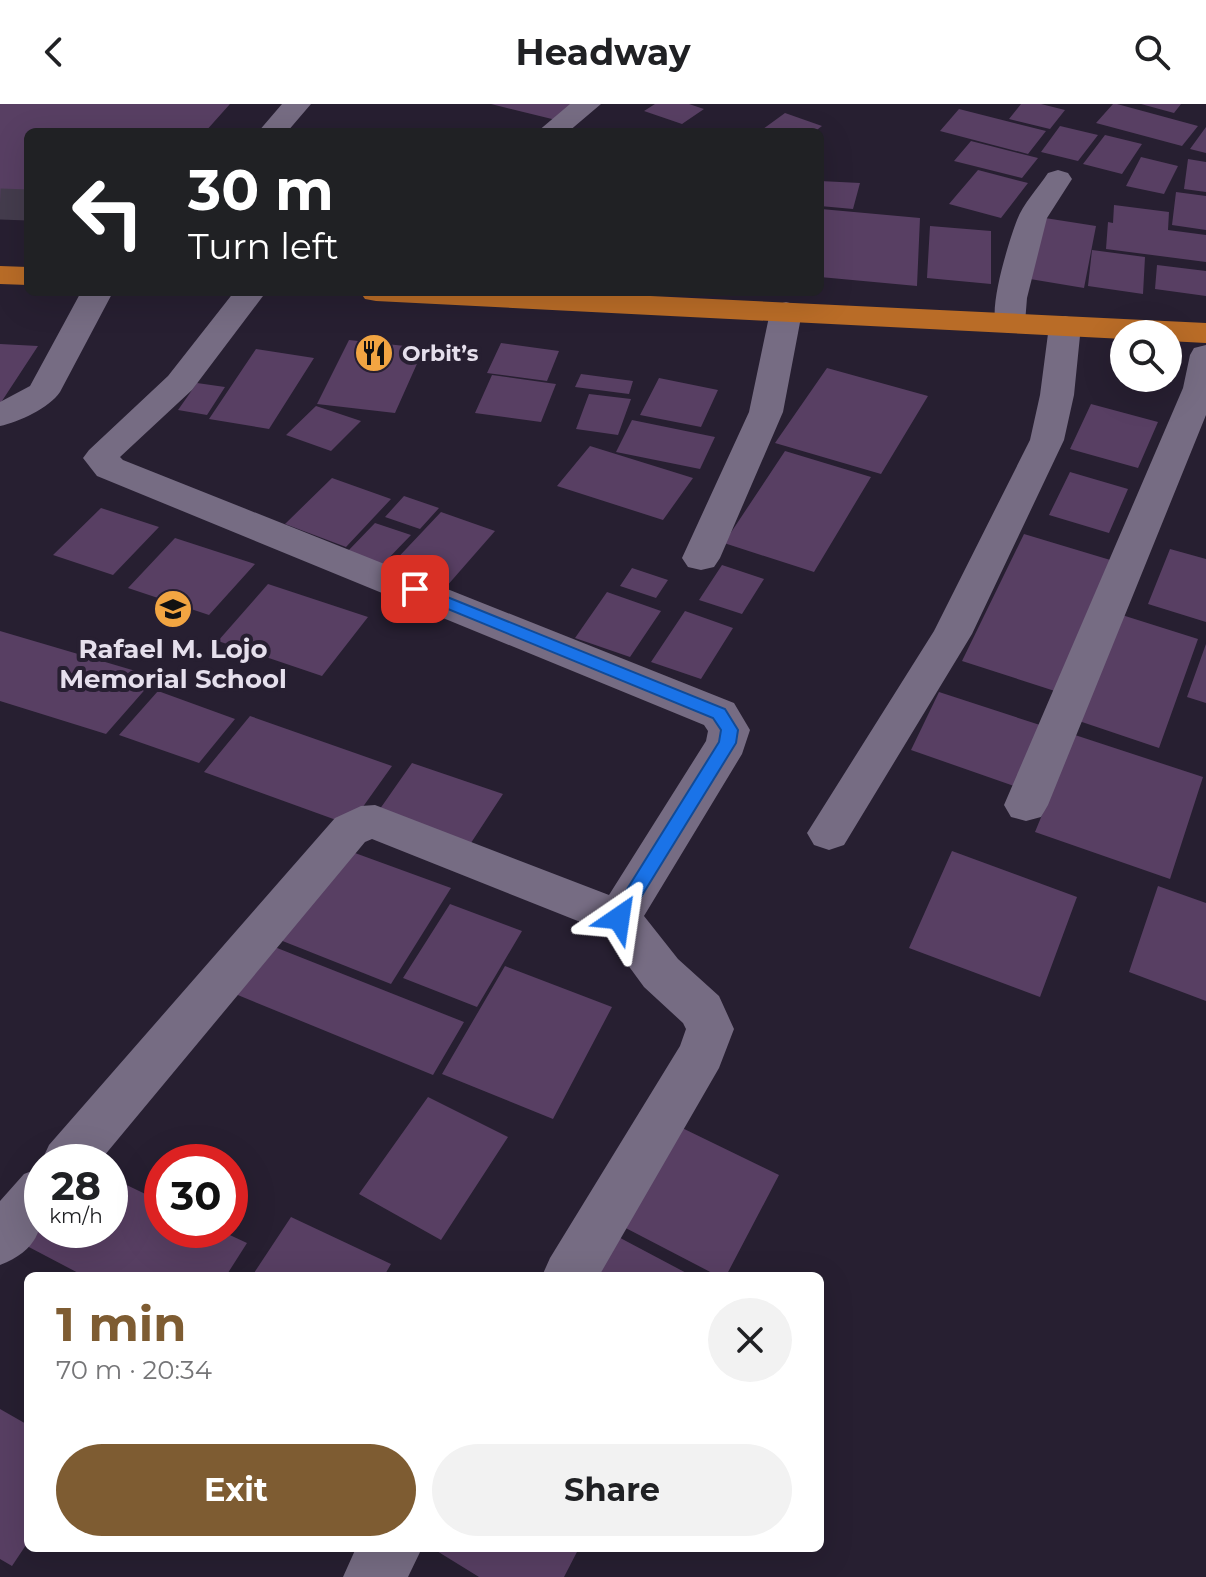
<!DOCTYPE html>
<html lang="en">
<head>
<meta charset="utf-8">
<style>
  :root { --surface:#fff; --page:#f2f2f2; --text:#202124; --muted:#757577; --accent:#7e5c32 }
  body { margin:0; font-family:Montserrat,sans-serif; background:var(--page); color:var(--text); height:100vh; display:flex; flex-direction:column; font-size:30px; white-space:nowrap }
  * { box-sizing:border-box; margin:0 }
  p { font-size:26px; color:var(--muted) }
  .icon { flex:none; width:44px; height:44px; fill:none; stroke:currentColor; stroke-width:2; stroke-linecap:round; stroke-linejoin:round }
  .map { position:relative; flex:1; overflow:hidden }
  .drawer { position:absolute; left:24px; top:1168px; width:800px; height:280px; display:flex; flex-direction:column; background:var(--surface); border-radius:12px; box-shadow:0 8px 32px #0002 }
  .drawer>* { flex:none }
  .banner { position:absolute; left:24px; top:24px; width:800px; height:168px; border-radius:12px; box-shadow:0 8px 32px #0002; background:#202124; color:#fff; overflow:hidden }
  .tools { position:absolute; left:1110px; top:216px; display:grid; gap:16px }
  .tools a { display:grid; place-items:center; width:72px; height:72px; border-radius:50%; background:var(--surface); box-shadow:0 8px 32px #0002; font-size:40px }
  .speed { position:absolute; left:24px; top:1040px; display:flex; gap:16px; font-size:40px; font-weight:700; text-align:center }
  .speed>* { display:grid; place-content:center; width:104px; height:104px; border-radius:50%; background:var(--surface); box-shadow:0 8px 32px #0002; line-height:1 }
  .speed small { font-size:20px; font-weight:400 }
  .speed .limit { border:12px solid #d22; background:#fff; color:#111 }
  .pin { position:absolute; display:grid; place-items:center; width:68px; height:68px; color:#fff; margin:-34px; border-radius:16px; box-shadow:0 4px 12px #0006 }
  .me { position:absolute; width:88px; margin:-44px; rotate:32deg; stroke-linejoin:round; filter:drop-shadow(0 0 6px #0008) }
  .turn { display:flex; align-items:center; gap:28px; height:168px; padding:0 32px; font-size:36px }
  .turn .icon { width:104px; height:104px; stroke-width:2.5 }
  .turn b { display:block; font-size:56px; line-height:68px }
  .round { display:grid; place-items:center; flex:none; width:84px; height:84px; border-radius:42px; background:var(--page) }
  .overview { display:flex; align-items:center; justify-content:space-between; height:136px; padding:0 32px }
  h1 { font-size:48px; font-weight:700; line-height:60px; color:var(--accent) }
  .cta { display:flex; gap:16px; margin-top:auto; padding:16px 32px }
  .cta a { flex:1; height:92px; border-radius:48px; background:var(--accent); color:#fff; font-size:32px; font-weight:700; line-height:92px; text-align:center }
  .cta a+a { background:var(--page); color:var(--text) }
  header { display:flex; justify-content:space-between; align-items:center; height:104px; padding:0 32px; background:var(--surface); font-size:36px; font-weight:700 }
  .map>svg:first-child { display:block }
  .building { fill:#583f63 }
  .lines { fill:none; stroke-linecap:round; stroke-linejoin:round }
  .minor-tunnel { stroke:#443c4d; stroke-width:31; stroke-dasharray:31 15; stroke-linecap:butt }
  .minor { fill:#766c83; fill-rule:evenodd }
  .highway { fill:#b96c27; fill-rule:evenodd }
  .route { fill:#1a73e8; stroke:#114b97; stroke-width:2 }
  .labels { text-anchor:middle; stroke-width:8; stroke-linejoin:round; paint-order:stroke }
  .far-poi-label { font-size:22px; font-weight:bold; fill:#e5dfec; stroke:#271f31; text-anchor:start }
  .poi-label { font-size:26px; font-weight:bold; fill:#e5dfec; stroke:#271f31 }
</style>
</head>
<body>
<header><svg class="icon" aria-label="back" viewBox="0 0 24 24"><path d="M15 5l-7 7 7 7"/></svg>Headway<svg class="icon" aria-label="search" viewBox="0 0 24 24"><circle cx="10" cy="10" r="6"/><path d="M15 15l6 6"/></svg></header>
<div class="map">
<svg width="1206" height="1473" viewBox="0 0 1206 1473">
  <rect width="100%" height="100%" fill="#271f31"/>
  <path class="building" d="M 0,0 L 230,0 L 205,28 L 28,28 L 28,109 L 0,109 Z
    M 491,0 L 573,0 L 556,16 Z
    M 655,0 L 689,0 L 704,5 L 682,20 L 644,7 Z
    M 1021,0 L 1041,0 L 1065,6 L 1050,25 L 1009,15 Z
    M 1113,0 L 1117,0 L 1198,22 L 1182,42 L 1096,19 Z
    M 1141,0 L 1181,0 L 1174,9 Z
    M 959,5 L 1046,27 L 1028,50 L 940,27 Z
    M 785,9 L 822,22 L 814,28 L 759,28 Z
    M 1060,22 L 1098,31 L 1078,57 L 1041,48 Z
    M 1206,23 L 1206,49 L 1190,45 Z
    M 1105,31 L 1142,40 L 1122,70 L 1083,60 Z
    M 971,37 L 1038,54 L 1022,74 L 954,57 Z
    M 1141,53 L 1178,62 L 1164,90 L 1126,82 Z
    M 1188,55 L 1206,58 L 1206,88 L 1184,85 Z
    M 978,66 L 1028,79 L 1001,114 L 949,100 Z
    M 820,77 L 860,79 L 853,105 L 820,102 Z
    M 1176,88 L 1206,92 L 1206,126 L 1172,121 Z
    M 1114,101 L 1169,108 L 1168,126 L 1206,131 L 1206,158 L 1106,145 L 1108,118 L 1113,119 Z
    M 821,105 L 920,114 L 917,182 L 820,173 Z
    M 1045,114 L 1096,122 L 1084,184 L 1030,175 Z
    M 930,122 L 991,127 L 991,180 L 927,174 Z
    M 1092,146 L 1145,153 L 1143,190 L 1088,182 Z
    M 1157,161 L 1206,167 L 1206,192 L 1155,185 Z
    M 349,236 L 424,244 L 395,309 L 317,300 Z
    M 501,239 L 559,247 L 547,277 L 487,269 Z
    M 0,240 L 38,242 L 0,300 Z
    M 256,245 L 314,254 L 269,325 L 209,315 Z
    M 827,264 L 928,292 L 881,370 L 775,339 Z
    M 581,270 L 633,277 L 629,290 L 575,283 Z
    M 492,271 L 556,280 L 541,318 L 475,309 Z
    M 659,274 L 718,286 L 701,323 L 640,311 Z
    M 197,279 L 225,283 L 207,311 L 178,306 Z
    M 589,290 L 631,295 L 618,331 L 576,325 Z
    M 1091,300 L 1158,318 L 1138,364 L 1070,345 Z
    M 316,302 L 361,317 L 331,347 L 286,331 Z
    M 632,316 L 715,333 L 700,365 L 616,348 Z
    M 590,342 L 693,374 L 663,416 L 557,382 Z
    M 785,347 L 871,373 L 814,468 L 724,439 Z
    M 1070,368 L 1128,385 L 1109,429 L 1049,411 Z
    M 332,374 L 391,395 L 346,443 L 285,420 Z
    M 404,392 L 439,404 L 420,425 L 385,413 Z
    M 101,404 L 159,423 L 113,471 L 53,451 Z
    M 441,408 L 495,427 L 446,483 L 390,462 Z
    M 375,419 L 411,431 L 382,461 L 347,448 Z
    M 1024,430 L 1117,458 L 1061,589 L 962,557 Z
    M 175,434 L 255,460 L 209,511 L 128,484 Z
    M 1170,445 L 1206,455 L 1206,518 L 1148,500 Z
    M 722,461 L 764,475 L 742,510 L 699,496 Z
    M 632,464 L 668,476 L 656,494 L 620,482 Z
    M 268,480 L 368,513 L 322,572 L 218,537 Z
    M 607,488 L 661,507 L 630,553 L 575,534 Z
    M 685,507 L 733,524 L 701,575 L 651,558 Z
    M 1122,511 L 1198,535 L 1159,644 L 1079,617 Z
    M 0,527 L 156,573 L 106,630 L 0,597 Z
    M 1206,540 L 1206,599 L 1187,593 Z
    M 158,587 L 235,615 L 199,659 L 119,631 Z
    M 939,588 L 1040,621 L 1014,682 L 911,646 Z
    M 250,612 L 392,662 L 350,721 L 204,668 Z
    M 1075,631 L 1203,673 L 1170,775 L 1035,728 Z
    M 412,659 L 503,690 L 467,745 L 375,712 Z
    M 344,745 L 451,784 L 391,880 L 280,836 Z
    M 952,747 L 1077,793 L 1040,893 L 909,844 Z
    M 1158,782 L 1206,799 L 1206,897 L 1129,868 Z
    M 450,800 L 522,827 L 477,903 L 403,874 Z
    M 262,838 L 464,918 L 433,971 L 228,887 Z
    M 505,862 L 612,903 L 553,1015 L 442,970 Z
    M 428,993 L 508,1033 L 441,1136 L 359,1090 Z
    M 676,1021 L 779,1071 L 726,1172 L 718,1172 L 618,1120 Z
    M 110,1073 L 162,1098 L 162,1126 L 219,1126 L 247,1139 L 226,1172 L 84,1172 L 25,1141 L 42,1119 L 42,1126 L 110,1126 Z
    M 291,1113 L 391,1160 L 384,1172 L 252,1172 Z
    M 609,1128 L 692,1172 L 583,1172 Z
    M 0,1305 L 28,1321 L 28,1438 L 12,1462 L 0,1455 Z
    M 432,1444 L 579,1444 L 564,1473 L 479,1473 Z"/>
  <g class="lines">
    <path class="minor-tunnel" d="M 0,100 L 28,101"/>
    <path class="minor" d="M 282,0 L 311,0 L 287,28 L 258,28 Z
      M 570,0 L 601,0 L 568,28 L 537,28 Z
      M 1058,66 L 1068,69 L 1072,75 L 1047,114 L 1027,194 L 1025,219 L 1020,226 L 1009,229 L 998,226 C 986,209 1009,137 1017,116 C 1023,100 1038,84 1048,69 Z
      M 81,188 L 113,188 L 60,288 C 49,304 19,318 0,322 L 0,298 L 30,282 Z
      M 234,188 L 266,188 L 192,286 L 120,353 L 123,356 L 734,599 L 750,626 L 742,650 L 644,812 L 678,855 L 719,892 L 734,925 L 719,964 L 599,1172 L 542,1172 L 550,1154 L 680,942 L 686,925 L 683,919 L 644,883 L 603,827 L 372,735 L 365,738 L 99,1058 L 41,1058 L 49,1041 L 335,714 L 361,702 L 375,701 L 609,791 L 706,637 L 708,627 L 704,621 L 97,372 L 83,354 L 89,346 L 168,272 Z
      M 786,198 L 797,201 L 802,208 L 783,308 L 720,454 L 714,463 L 701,466 L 688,463 L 682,454 L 749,308 L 770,208 L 775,201 Z
      M 1065,212 L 1076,215 L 1081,222 L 1074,291 L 1064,336 L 972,530 L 844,741 L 829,746 L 814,741 L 807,729 L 934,527 L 1030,336 L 1040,291 L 1049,222 L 1054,215 Z
      M 1206,241 L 1206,311 L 1048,701 L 1041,713 L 1026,717 L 1011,713 L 1004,701 L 1183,284 L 1190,251 L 1194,244 Z
      M 42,1063 C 42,1109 51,1141 0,1161 L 0,1097 L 24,1070 Z
      M 356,1444 L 422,1444 L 408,1473 L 343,1473 Z"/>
    <path class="highway" d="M 0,162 L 28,163 L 28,181 L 0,180 Z
      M 360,188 L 568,188 L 1206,219 L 1206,239 L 1168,237 L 1168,230 L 1124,230 L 1124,235 L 376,197 L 365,195 Z"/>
  </g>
  <path class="route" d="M 415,480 L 725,605 L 738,626 L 736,639 L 625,819 L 612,819 L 609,814 L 719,638 L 721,626 L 713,614 L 409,489 L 409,481 Z"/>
  <defs>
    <symbol id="restaurant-disc" viewBox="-11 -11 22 22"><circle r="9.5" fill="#f2a542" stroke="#271f31"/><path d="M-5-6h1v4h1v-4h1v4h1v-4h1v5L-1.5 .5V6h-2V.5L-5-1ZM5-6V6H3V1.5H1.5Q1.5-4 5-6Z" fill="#111"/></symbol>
    <symbol id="school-disc" viewBox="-11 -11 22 22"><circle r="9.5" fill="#f2a542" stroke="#271f31"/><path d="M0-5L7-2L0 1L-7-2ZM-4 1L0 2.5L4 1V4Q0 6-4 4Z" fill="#111"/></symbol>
  </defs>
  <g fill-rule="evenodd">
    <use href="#restaurant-disc" x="352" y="227" width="44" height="44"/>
    <use href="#school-disc" x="151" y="483" width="44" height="44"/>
  </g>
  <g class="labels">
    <g class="far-poi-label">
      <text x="402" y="257">Orbit’s</text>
    </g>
    <g class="poi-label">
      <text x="173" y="554">Rafael M. Lojo<tspan x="173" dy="30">Memorial School</tspan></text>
    </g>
  </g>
</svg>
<div class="tools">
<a><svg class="icon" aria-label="search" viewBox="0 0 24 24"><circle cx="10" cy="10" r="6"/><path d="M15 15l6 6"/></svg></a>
</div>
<div class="speed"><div>28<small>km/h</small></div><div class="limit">30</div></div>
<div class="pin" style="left:415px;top:485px;background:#d93025"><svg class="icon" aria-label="arrive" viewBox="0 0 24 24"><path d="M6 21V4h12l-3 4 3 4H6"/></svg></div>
<svg class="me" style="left:619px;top:814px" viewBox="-20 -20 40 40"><path d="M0-17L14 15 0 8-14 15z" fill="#1a73e8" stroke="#fff" stroke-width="4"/></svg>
<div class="banner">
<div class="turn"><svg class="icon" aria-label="left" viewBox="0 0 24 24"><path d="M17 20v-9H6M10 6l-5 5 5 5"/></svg><div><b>30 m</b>Turn left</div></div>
</div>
<section class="drawer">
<div class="overview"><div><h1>1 min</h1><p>70 m · 20:34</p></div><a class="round"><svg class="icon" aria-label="close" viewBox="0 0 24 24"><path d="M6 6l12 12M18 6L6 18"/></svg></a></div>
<div class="cta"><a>Exit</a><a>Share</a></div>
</section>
</div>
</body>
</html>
